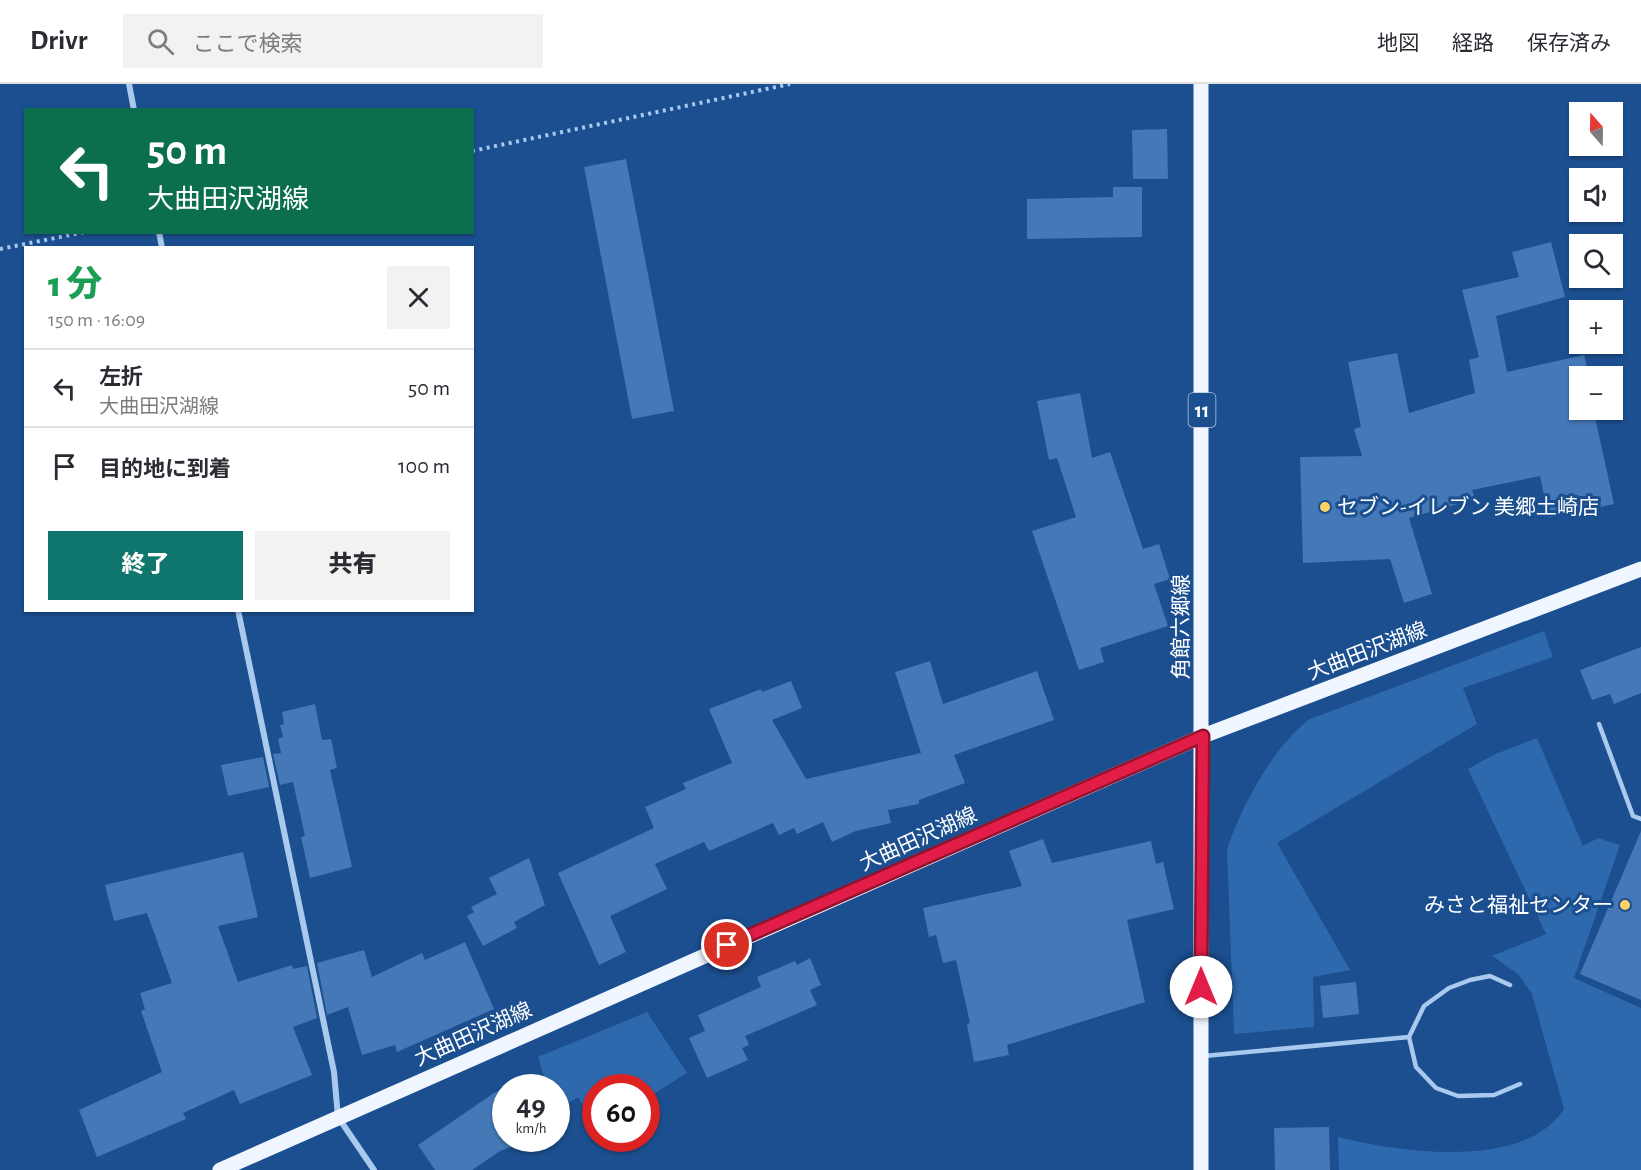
<!DOCTYPE html>
<html lang="ja">
<head>
<meta charset="utf-8">
<style>
  :root { --surface:#fff; --page:#f2f2f3; --text:#2b2b33; --muted:#7c7c81; --line:#e1e1e2; --accent:#0f766e }
  body { margin:0; font-family:"Alegreya Sans","Noto Sans JP",sans-serif; background:var(--page); color:var(--text); height:100vh; display:flex; flex-direction:column; font-size:22px; white-space:nowrap }
  * { box-sizing:border-box; margin:0 }
  p { font-size:20px; color:var(--muted) }
  .icon { flex:none; width:33px; height:33px; fill:none; stroke:currentColor; stroke-width:2; stroke-linecap:round; stroke-linejoin:round }
  .map { position:relative; flex:1; overflow:hidden }
  .side { position:absolute; left:24px; top:162px; width:450px; height:366px; display:flex; flex-direction:column; background:var(--surface); border-radius:0px; box-shadow:0 2px 4px #0004 }
  .side>* { flex:none }
  .top-card { position:absolute; left:24px; top:24px; width:450px; height:126px; border-radius:0px; box-shadow:0 2px 4px #0004; background:#0b6e4f; color:#fff; overflow:hidden }
  .needle { width:39px; rotate:340deg }
  .controls { position:absolute; left:1569px; top:18px; display:grid; gap:12px }
  .controls a { display:grid; place-items:center; width:54px; height:54px; border-radius:0px; background:var(--surface); box-shadow:0 2px 4px #0004; font-size:30px }
  .speed { position:absolute; left:492px; top:990px; display:flex; gap:12px; font-size:30px; font-weight:700; text-align:center }
  .speed>* { display:grid; place-content:center; width:78px; height:78px; border-radius:50%; background:var(--surface); box-shadow:0 2px 4px #0004; line-height:1 }
  .speed small { font-size:15px; font-weight:400 }
  .speed .limit { border:9px solid #d22; background:#fff; color:#111 }
  .pin { position:absolute; display:grid; place-items:center; width:51px; height:51px; color:#fff; margin:-26px; border:3px solid #fff; border-radius:50%; box-shadow:0 2px 6px #0007 }
  .me { position:absolute; width:66px; margin:-33px; rotate:0deg; stroke-linejoin:round; filter:drop-shadow(0 0 4px #0008) }
  .turn { display:flex; align-items:center; gap:21px; height:126px; padding:0 24px; font-size:27px }
  .turn .icon { width:78px; height:78px; stroke-width:2.5 }
  .turn b { display:block; font-size:42px; line-height:51px }
  .round { display:grid; place-items:center; flex:none; width:63px; height:63px; border-radius:0px; background:var(--page) }
  .headline { display:flex; align-items:center; justify-content:space-between; height:102px; padding:0 24px }
  h1 { font-size:36px; font-weight:800; line-height:45px; color:#1e9e55 }
  .action { display:flex; gap:12px; margin-top:auto; padding:12px 24px }
  .action a { flex:1; height:69px; border-radius:0px; background:var(--accent); color:#fff; font-size:24px; font-weight:800; line-height:69px; text-align:center }
  .action a+a { background:var(--page); color:var(--text) }
  ul { padding:0; list-style:none }
  li { display:flex; align-items:center; gap:18px; height:78px; padding:0 24px; border-top:2px solid var(--line) }
  li div { flex:1 }
  li b { display:block; font-size:22px }
  li em { font-style:normal }
  header { display:flex; align-items:center; gap:36px; box-sizing:border-box; height:84px; padding:0 30px; background:var(--surface); border-bottom:2px solid var(--line) }
  header strong { font-size:28px }
  nav { display:flex; gap:33px; margin-inline-start:auto; font-size:21px }
  .search { width:420px; height:54px; background:var(--page); display:flex; align-items:center; gap:15px; box-sizing:border-box; padding:0 21px; border-radius:0px; color:var(--muted); font-size:22px }
  .map>svg:first-child { display:block }
  .green { fill:#2e69ad }
  .building { fill:#4478b7 }
  .lines { fill:none; stroke-linecap:round; stroke-linejoin:round }
  .path { stroke:#a9c9ee; stroke-width:4; stroke-dasharray:3 4.5; stroke-linecap:butt }
  .lane { stroke:#a9c9ee; stroke-width:4.5 }
  .street { stroke:#a9c9ee; stroke-width:6 }
  .primary { stroke:#f0f6ff; stroke-width:15 }
  .route-casing { stroke:#92132f; stroke-width:15 }
  .route { stroke:#e11d48; stroke-width:10 }
  .poi-dot { fill:#ffd166; stroke:#1b4f8f; stroke-width:2 }
  .labels { text-anchor:middle; stroke-width:6; stroke-linejoin:round; paint-order:stroke }
  .shield { fill:#1b4f8f; stroke:#bbcadd; stroke-width:1.5 }
  .shield-label { font-size:20px; font-weight:bold; fill:#fff }
  .poi-label { font-size:21px; fill:#fff; stroke:#1b4f8f; text-anchor:start }
  .street-label { font-size:21px; fill:#fff; stroke:#1b4f8f }
</style>
</head>
<body>
<header>
<strong>Drivr</strong>
<div class="search"><svg class="icon" aria-label="search" viewBox="0 0 24 24"><circle cx="10" cy="10" r="6"/><path d="M15 15l6 6"/></svg>ここで検索</div>
<nav><a>地図</a><a>経路</a><a>保存済み</a></nav>
</header>
<div class="map">
<svg width="1641" height="1086" viewBox="0 0 1641 1086">
  <rect width="100%" height="100%" fill="#1b4f8f"/>
  <path class="green" d="M 1544,547 L 1553,573 L 1463,604 L 1477,640 L 1277,759 L 1350,886 L 1313,893 L 1314,943 L 1234,950 L 1227,765 C 1241,723 1274,661 1310,635 Z
    M 1537,654 L 1583,762 L 1598,754 L 1620,761 L 1574,894 L 1641,924 L 1641,1086 L 1339,1086 L 1338,1053 C 1403,1069 1525,1086 1564,1025 L 1532,910 L 1518,890 L 1492,872 L 1546,850 L 1468,685 L 1493,671 Z
    M 647,928 L 687,989 L 647,1014 L 646,1004 L 596,1004 L 595,1040 L 578,1013 L 557,1026 L 556,1004 L 547,1003 L 538,973 Z"/>
  <path class="building" d="M 1167,45 L 1168,95 L 1133,95 L 1132,46 Z
    M 626,75 L 674,327 L 632,335 L 584,83 Z
    M 1113,103 L 1142,103 L 1142,153 L 1027,155 L 1027,115 L 1113,113 Z
    M 1551,158 L 1565,213 L 1496,232 L 1507,288 L 1584,271 L 1589,292 L 1580,292 L 1580,326 L 1596,326 L 1598,332 L 1595,333 L 1614,420 L 1549,434 L 1540,392 L 1472,406 L 1475,415 L 1409,434 L 1432,510 L 1404,519 L 1390,475 L 1303,479 L 1300,373 L 1362,372 L 1354,345 L 1361,343 L 1348,278 L 1397,269 L 1409,329 L 1475,309 L 1469,276 L 1479,273 L 1462,206 L 1519,193 L 1512,168 Z
    M 1080,309 L 1092,374 L 1110,368 L 1143,465 L 1159,460 L 1170,495 L 1154,500 L 1168,542 L 1100,564 L 1104,578 L 1079,586 L 1032,447 L 1076,433 L 1057,374 L 1049,376 L 1037,317 Z
    M 1641,563 L 1641,609 L 1614,620 L 1610,610 L 1592,616 L 1580,586 Z
    M 930,577 L 943,620 L 1037,587 L 1054,636 L 954,671 L 965,699 L 919,716 L 919,720 L 888,726 L 891,739 L 856,747 L 832,758 L 823,738 L 797,750 L 794,744 L 779,751 L 773,739 L 709,767 L 704,758 L 655,780 L 667,805 L 610,832 L 626,868 L 599,881 L 558,789 L 654,744 L 645,723 L 686,705 L 683,699 L 732,679 L 709,625 L 761,605 L 762,608 L 791,597 L 802,624 L 772,636 L 806,695 L 921,669 L 895,588 Z
    M 315,620 L 322,656 L 331,655 L 337,684 L 330,686 L 352,783 L 310,794 L 301,753 L 305,752 L 293,698 L 280,701 L 273,670 L 281,669 L 278,655 L 283,653 L 280,641 L 284,640 L 282,628 Z
    M 263,673 L 269,703 L 228,712 L 221,681 Z
    M 1641,747 L 1641,916 L 1580,890 Z
    M 1043,755 L 1052,779 L 1151,757 L 1156,780 L 1163,778 L 1174,825 L 1127,836 L 1145,918 L 1007,961 L 1009,971 L 974,978 L 967,940 L 970,939 L 956,876 L 943,879 L 936,851 L 929,853 L 923,824 L 1022,802 L 1009,767 Z
    M 243,768 L 258,833 L 218,842 L 238,898 L 292,881 L 293,885 L 307,882 L 317,934 L 293,943 L 312,991 L 240,1020 L 234,1006 L 183,1029 L 186,1035 L 97,1073 L 79,1026 L 162,988 L 141,927 L 145,925 L 140,909 L 172,899 L 147,829 L 114,837 L 105,801 Z
    M 529,774 L 545,821 L 514,838 L 517,844 L 483,862 L 467,832 L 474,828 L 471,823 L 497,810 L 489,794 Z
    M 465,858 L 494,925 L 397,968 L 395,961 L 362,971 L 348,923 L 327,931 L 317,879 L 364,866 L 372,893 L 422,869 L 425,876 Z
    M 810,874 L 821,901 L 810,906 L 817,921 L 745,952 L 749,961 L 742,964 L 748,976 L 707,994 L 689,954 L 705,947 L 698,931 L 761,903 L 757,893 L 795,877 L 797,881 Z
    M 1356,898 L 1359,930 L 1323,934 L 1320,902 Z
    M 531,994 L 535,1004 L 508,1004 Z
    M 506,1004 L 506,1054 L 534,1054 L 500,1067 L 472,1086 L 435,1086 L 418,1061 L 494,1009 Z
    M 1329,1043 L 1330,1086 L 1275,1086 L 1274,1044 Z"/>
  <g class="lines">
    <path class="path" d="M 472,67 L 790,0
      M 0,165 L 85,148"/>
    <path class="lane" d="M 1599,640 L 1633,732 L 1641,735
      M 1409,953 L 1416,983 L 1436,1004 L 1458,1012 L 1494,1011 L 1520,1000
      M 1204,972 L 1409,953 L 1424,922 L 1449,904 L 1470,896 L 1490,892 L 1510,901"/>
    <path class="street" d="M 129,0 L 134,26
      M 159,148 L 162,164
      M 238,526 L 334,988 L 338,1033 L 374,1086"/>
    <path class="primary" d="M 220,1086 L 1203,652 L 1641,485
      M 1201,1086 L 1201,0"/>
  </g>
  <g class="lines">
    <defs>
      <path id="route" d="M 727,861 L 1203,652 L 1201,903"/>
    </defs>
    <use href="#route" class="route-casing"/>
    <use href="#route" class="route"/>
  </g>
  <g class="poi-dot">
    <circle cx="1325" cy="423" r="6"/>
    <circle cx="1625" cy="821" r="6"/>
  </g>
  <g class="labels">
    <rect class="shield" x="1188.5" y="309" width="27" height="34" rx="4.5"/>
    <g class="shield-label">
      <text x="1202" y="333">11</text>
    </g>
    <g class="poi-label">
      <text x="1337" y="430">セブン-イレブン 美郷土崎店</text>
      <text x="1613" y="828" text-anchor="end">みさと福祉センター</text>
    </g>
    <g class="street-label">
      <text transform="translate(1181 543) rotate(-90)" y="7">角館六郷線</text>
      <text transform="translate(1367 567) rotate(-21)" y="7">大曲田沢湖線</text>
      <text transform="translate(918 755) rotate(-24)" y="7">大曲田沢湖線</text>
      <text transform="translate(473 950) rotate(-24)" y="7">大曲田沢湖線</text>
    </g>
  </g>
</svg>
<div class="controls">
<a><svg class="needle" viewBox="-14 -14 28 28"><path d="M0-13l5 13h-10z" fill="#e53935"/><path d="M0 13l5-13h-10z" fill="#7c7c81"/></svg></a>
<a><svg class="icon" aria-label="sound" viewBox="0 0 24 24"><path d="M4 9h4l5-4v14l-5-4H4zM17 9q2 3 0 6"/></svg></a>
<a><svg class="icon" aria-label="search" viewBox="0 0 24 24"><circle cx="10" cy="10" r="6"/><path d="M15 15l6 6"/></svg></a>
<a>+</a>
<a>−</a>
</div>
<div class="speed"><div>49<small>km/h</small></div><div class="limit">60</div></div>
<div class="pin" style="left:727px;top:861px;background:#d93025"><svg class="icon" aria-label="arrive" viewBox="0 0 24 24"><path d="M6 21V4h12l-3 4 3 4H6"/></svg></div>
<svg class="me" style="left:1201px;top:903px" viewBox="-20 -20 40 40"><circle r="19" fill="#fff"/><path d="M0-13L10 11 0 6-10 11z" fill="#e11d48"/></svg>
<div class="top-card">
<div class="turn"><svg class="icon" aria-label="left" viewBox="0 0 24 24"><path d="M17 20v-9H6M10 6l-5 5 5 5"/></svg><div><b>50 m</b>大曲田沢湖線</div></div>
</div>
<section class="side">
<div class="headline"><div><h1>1 分</h1><p>150 m · 16:09</p></div><a class="round"><svg class="icon" aria-label="close" viewBox="0 0 24 24"><path d="M6 6l12 12M18 6L6 18"/></svg></a></div>
<ul>
<li><svg class="icon" aria-label="left" viewBox="0 0 24 24"><path d="M17 20v-9H6M10 6l-5 5 5 5"/></svg><div><b>左折</b><p>大曲田沢湖線</p></div><em>50 m</em></li>
<li><svg class="icon" aria-label="arrive" viewBox="0 0 24 24"><path d="M6 21V4h12l-3 4 3 4H6"/></svg><div><b>目的地に到着</b></div><em>100 m</em></li>
</ul>
<div class="action"><a>終了</a><a>共有</a></div>
</section>
</div>
</body>
</html>
